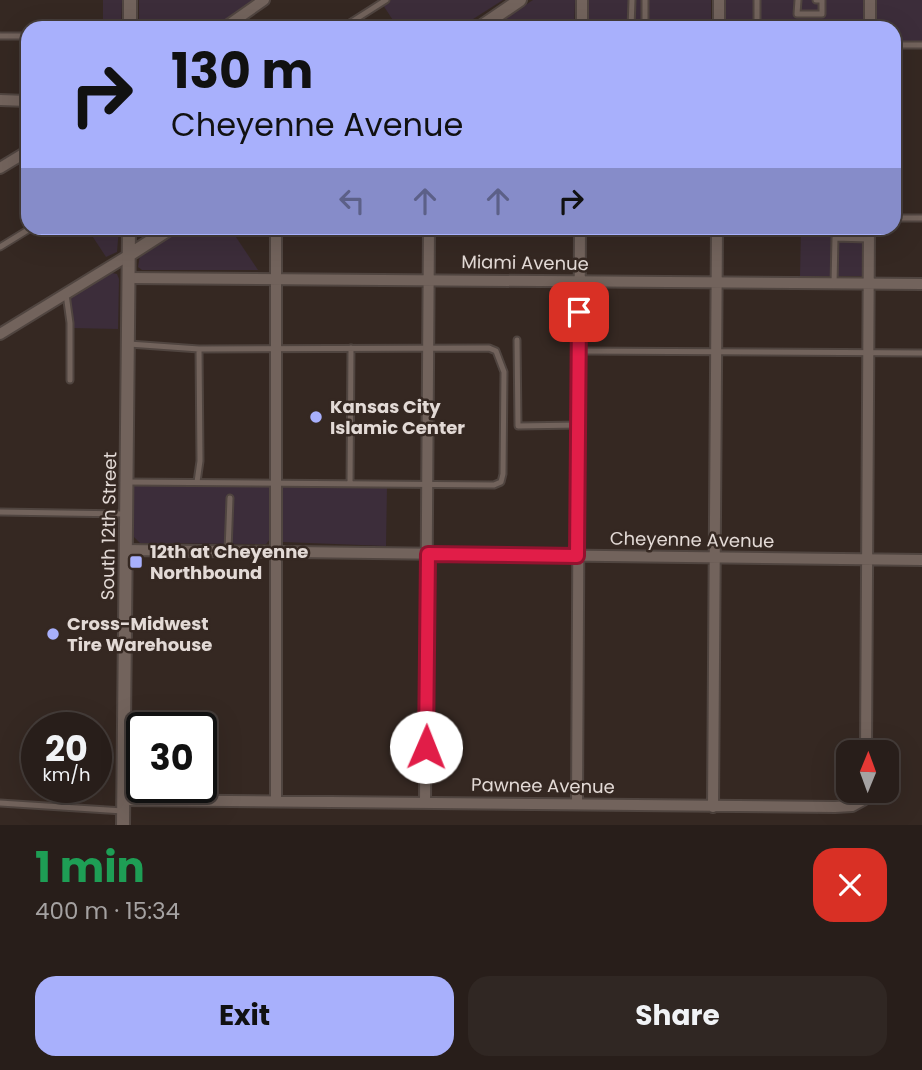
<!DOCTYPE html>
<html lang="en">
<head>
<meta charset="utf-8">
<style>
  :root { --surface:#281e1a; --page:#302723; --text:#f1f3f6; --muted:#a5a2a2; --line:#443c39; --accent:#a8b0fc }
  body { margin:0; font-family:Poppins,sans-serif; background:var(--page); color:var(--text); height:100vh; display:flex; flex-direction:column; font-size:26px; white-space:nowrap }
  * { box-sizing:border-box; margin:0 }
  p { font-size:23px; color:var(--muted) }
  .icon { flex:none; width:38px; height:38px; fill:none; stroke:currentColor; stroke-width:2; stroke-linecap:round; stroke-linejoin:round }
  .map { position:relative; height:825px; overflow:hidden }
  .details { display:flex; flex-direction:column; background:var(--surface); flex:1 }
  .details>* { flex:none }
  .banner { position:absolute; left:21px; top:21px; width:880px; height:214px; border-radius:21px; box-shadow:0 7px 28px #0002,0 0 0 2px var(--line); background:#a8b0fc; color:#111; overflow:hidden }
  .needle { width:46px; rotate:1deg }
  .tools { position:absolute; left:836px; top:740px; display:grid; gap:14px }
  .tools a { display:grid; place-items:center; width:63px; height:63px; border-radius:14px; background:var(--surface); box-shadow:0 7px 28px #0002,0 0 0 2px var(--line); font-size:35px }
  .speed { position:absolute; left:21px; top:712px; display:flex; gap:14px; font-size:35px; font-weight:700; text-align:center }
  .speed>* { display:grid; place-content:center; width:91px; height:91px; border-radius:50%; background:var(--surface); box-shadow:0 7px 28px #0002,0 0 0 2px var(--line); line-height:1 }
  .speed small { font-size:18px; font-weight:400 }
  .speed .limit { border:4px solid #111; border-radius:10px; background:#fff; color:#111 }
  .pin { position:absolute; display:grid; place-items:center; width:60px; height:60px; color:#fff; margin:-30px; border-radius:14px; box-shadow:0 4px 10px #0006 }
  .me { position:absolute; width:77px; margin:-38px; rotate:1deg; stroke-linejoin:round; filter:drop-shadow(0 0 5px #0008) }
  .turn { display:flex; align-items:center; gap:24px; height:147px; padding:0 35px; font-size:32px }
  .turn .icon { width:91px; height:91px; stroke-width:2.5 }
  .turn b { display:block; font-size:49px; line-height:60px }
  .lanes { display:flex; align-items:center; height:66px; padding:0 35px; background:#0003; justify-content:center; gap:35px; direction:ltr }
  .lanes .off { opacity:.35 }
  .round { display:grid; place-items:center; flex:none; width:74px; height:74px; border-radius:21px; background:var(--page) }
  .overview { display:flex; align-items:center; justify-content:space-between; height:119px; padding:0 35px }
  h1 { font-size:42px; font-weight:700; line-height:52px; color:#1e9e55 }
  .action { display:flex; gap:14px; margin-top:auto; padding:14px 35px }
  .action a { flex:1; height:80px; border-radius:21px; background:var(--accent); color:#111; font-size:28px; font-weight:700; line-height:80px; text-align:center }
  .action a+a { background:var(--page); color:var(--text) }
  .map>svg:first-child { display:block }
  .commercial { fill:#3c2d3a }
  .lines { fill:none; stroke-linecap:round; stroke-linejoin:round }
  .service-casing { stroke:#504540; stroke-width:9 }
  .minor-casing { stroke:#504540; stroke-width:14 }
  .tertiary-casing { stroke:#504540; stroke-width:16 }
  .service { stroke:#72635c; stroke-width:5 }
  .minor { stroke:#72635c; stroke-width:10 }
  .tertiary { stroke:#72635c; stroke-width:12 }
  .route-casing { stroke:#92132f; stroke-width:18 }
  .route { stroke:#e11d48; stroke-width:12 }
  .poi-dot { fill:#a8b0fc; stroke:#352822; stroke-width:2.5 }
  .labels { text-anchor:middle; stroke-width:5; stroke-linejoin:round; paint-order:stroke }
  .street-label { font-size:18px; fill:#e3dad6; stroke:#352822 }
  .poi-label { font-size:18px; font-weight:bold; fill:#e3dad6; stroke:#352822; text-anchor:start }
</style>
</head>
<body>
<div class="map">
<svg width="922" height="825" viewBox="0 0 922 825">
  <rect width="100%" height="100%" fill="#352822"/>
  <path class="commercial" d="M 103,0 L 122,0 L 121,28 L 103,28 Z
    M 139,0 L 255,0 L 213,28 L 139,28 Z
    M 391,0 L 503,0 L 459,28 L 398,28 L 383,5 Z
    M 533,0 L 575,0 L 574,28 L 490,28 Z
    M 586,0 L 711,0 L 711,28 L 586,28 Z
    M 724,0 L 863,0 L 863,28 L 724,28 Z
    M 877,0 L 922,0 L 922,42 L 894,41 L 894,28 L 877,28 Z
    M 87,228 L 119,228 L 117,252 L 106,257 Z
    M 182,228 L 230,228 L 258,270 L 142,270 L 138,267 L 140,255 Z
    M 801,228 L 862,228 L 862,276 L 800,276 Z
    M 112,273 L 117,274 L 119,279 L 118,329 L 72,328 L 69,298 Z
    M 134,486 L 270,486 L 271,538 L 266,544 L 140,543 L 134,537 Z
    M 282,486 L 387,487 L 386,546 L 283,542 Z"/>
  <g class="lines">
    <defs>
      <path id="service" d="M 645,0 L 645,28
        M 798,0 L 797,14 L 822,14 L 822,0 L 816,0
        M 342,28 L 386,0
        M 631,28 L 632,0
        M 757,28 L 757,0
        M 0,36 L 28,36
        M 894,45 L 922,45
        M 894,218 L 922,218
        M 0,247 L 31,228
        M 834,284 L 835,238 L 868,239
        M 66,294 L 70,323 L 70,380
        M 517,340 L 518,426 L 578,425
        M 129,344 L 199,349
        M 579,351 L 922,353
        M 126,482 L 494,485 L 501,482 L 503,474 L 504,372 L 496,351 L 489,348 L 199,349 L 200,461 L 197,482
        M 350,484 L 351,348
        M 0,512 L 126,514
        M 228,551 L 230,498
        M 0,803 L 123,811"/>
      <path id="minor" d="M 870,0 L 870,28
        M 224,28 L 264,0
        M 582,28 L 582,0
        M 719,28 L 719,0
        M 0,100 L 28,101
        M 0,168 L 28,151
        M 128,278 L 922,284
        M 0,334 L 129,255
        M 126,550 L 922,560
        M 866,752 L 869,228
        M 124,800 L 835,807 L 852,806 L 863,800 L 866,791
        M 276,801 L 276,228
        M 425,802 L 429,228
        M 577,804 L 580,228
        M 713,807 L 717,228"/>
      <path id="tertiary" d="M 130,28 L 130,0
        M 479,28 L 520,0
        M 129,255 L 171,228
        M 123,825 L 129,228"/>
    </defs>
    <use href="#service" class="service-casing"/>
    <use href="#minor" class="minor-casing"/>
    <use href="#tertiary" class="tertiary-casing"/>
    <use href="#service" class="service"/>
    <use href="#minor" class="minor"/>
    <use href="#tertiary" class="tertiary"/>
  </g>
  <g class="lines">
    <defs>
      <path id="route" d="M 426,747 L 428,554 L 577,556 L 579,312"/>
    </defs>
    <use href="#route" class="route-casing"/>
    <use href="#route" class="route"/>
  </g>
  <g class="poi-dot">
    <circle cx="316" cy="417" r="7"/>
    <rect x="129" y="555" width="14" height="14" rx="3.5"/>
    <circle cx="53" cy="634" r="7"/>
  </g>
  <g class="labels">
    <g class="street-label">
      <text transform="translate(525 263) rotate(1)" y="6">Miami Avenue</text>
      <text transform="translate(109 526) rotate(-89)" y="6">South 12th Street</text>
      <text transform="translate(692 540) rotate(1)" y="6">Cheyenne Avenue</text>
      <text transform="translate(543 786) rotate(1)" y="6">Pawnee Avenue</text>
    </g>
    <g class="poi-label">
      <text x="330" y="413">Kansas City<tspan x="330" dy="21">Islamic Center</tspan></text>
      <text x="150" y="558">12th at Cheyenne<tspan x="150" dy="21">Northbound</tspan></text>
      <text x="67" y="630">Cross-Midwest<tspan x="67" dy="21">Tire Warehouse</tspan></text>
    </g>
  </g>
</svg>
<div class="tools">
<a><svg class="needle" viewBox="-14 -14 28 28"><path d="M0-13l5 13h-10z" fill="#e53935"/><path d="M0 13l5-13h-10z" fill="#a5a2a2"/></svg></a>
</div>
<div class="speed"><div>20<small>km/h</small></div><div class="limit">30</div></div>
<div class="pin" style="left:579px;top:312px;background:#d93025"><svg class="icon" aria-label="arrive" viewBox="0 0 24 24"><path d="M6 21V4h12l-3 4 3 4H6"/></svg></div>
<svg class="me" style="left:426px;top:747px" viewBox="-20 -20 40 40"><circle r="19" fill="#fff"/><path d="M0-13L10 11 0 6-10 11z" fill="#e11d48"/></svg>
<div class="banner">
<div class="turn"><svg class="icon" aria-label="right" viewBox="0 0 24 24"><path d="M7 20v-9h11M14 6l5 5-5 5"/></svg><div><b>130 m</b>Cheyenne Avenue</div></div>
<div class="lanes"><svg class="icon off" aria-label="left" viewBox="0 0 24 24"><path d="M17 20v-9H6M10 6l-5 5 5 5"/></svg><svg class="icon off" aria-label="ahead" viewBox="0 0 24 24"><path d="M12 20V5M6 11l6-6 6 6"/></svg><svg class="icon off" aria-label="ahead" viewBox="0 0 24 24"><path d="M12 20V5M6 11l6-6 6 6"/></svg><svg class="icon" aria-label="right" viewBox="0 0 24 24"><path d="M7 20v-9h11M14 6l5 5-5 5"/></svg></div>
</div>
</div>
<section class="details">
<div class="overview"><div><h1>1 min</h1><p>400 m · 15:34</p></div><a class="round" style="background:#d93025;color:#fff"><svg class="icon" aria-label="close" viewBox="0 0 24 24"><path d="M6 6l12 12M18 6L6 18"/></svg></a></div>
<div class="action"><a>Exit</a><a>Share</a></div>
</section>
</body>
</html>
